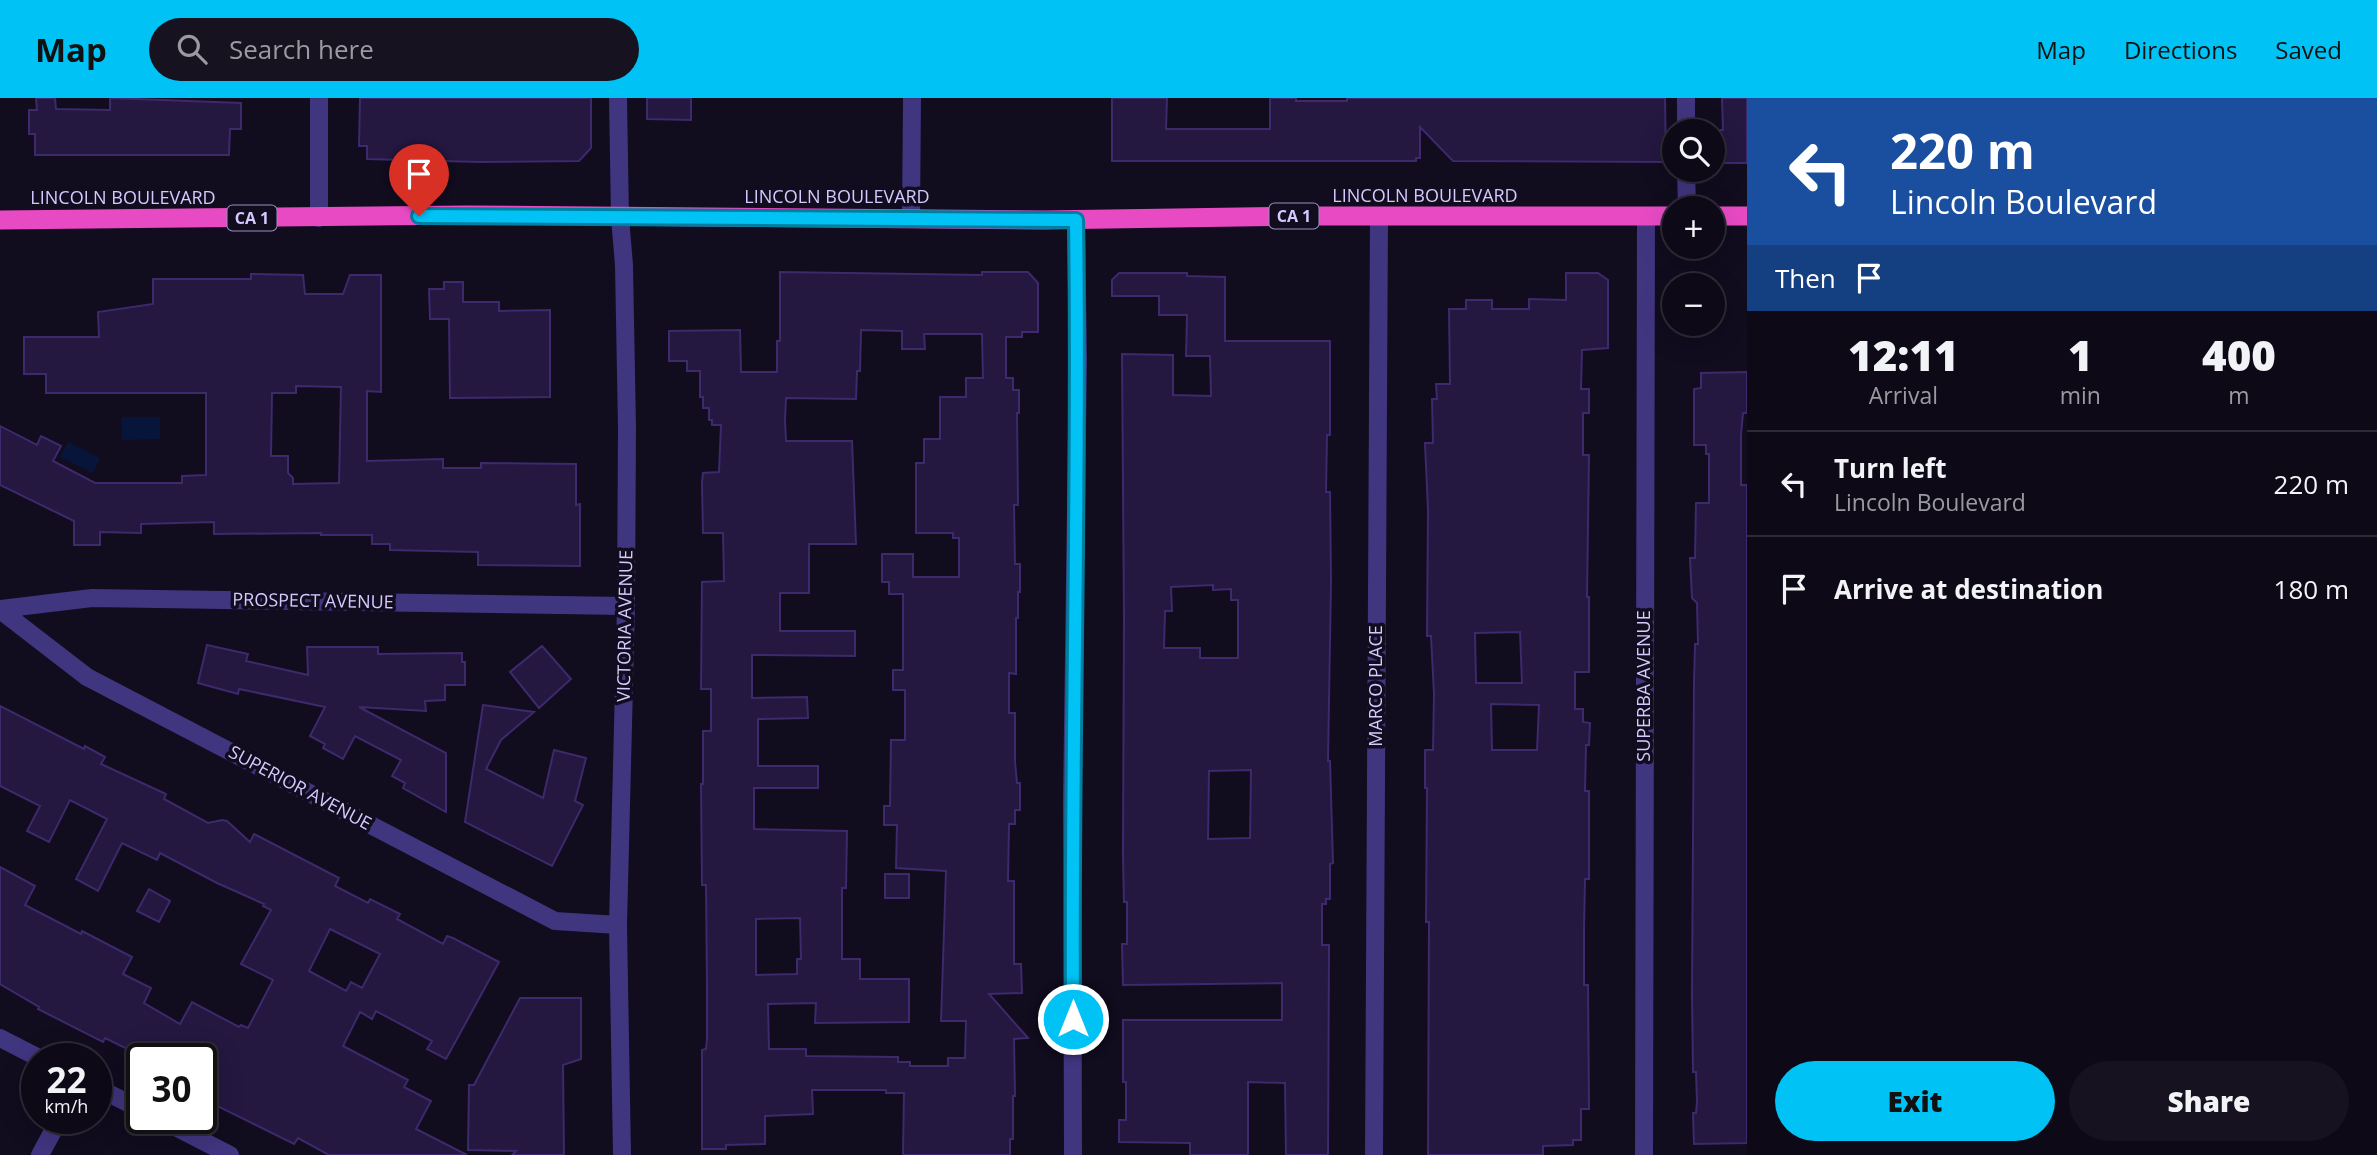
<!DOCTYPE html>
<html lang="en">
<head>
<meta charset="utf-8">
<style>
  :root { --surface:#0d0916; --page:#16121f; --text:#f1f3f6; --muted:#9a9aa1; --line:#2d2a35; --accent:#00c2f4 }
  body { margin:0; font-family:"Open Sans",sans-serif; background:var(--page); color:var(--text); height:100vh; display:flex; flex-direction:column; font-size:26px; white-space:nowrap }
  * { box-sizing:border-box; margin:0 }
  p { font-size:23px; color:var(--muted) }
  .icon { flex:none; width:38px; height:38px; fill:none; stroke:currentColor; stroke-width:2; stroke-linecap:round; stroke-linejoin:round }
  .map { position:relative; flex:1; overflow:hidden }
  .details { display:flex; flex-direction:column; background:var(--surface); width:630px }
  .details>* { flex:none }
  .top-card { background:#1a4fa0; color:#fff; overflow:hidden }
  .buttons { position:absolute; left:1662px; top:21px; display:grid; gap:14px }
  .buttons a { display:grid; place-items:center; width:63px; height:63px; border-radius:50%; background:var(--surface); box-shadow:0 7px 28px #0002,0 0 0 2px var(--line); font-size:35px }
  .speed { position:absolute; left:21px; top:945px; display:flex; gap:14px; font-size:35px; font-weight:700; text-align:center }
  .speed>* { display:grid; place-content:center; width:91px; height:91px; border-radius:50%; background:var(--surface); box-shadow:0 7px 28px #0002,0 0 0 2px var(--line); line-height:1 }
  .speed small { font-size:18px; font-weight:400 }
  .speed .limit { border:4px solid #111; border-radius:10px; background:#fff; color:#111 }
  .pin { position:absolute; display:grid; place-items:center; width:60px; height:60px; color:#fff; margin:-72px -30px; border-radius:50% 50% 50% 0; rotate:-45deg; box-shadow:0 0 7px #0007 }
  .pin .icon { rotate:45deg }
  .me { position:absolute; width:77px; margin:-38px; rotate:0deg; stroke-linejoin:round; filter:drop-shadow(0 0 5px #0008) }
  .turn { display:flex; align-items:center; gap:24px; height:147px; padding:0 28px; font-size:32px }
  .turn .icon { width:91px; height:91px; stroke-width:2.5 }
  .turn b { display:block; font-size:49px; line-height:60px }
  .then { display:flex; align-items:center; height:66px; padding:0 28px; background:#0003; gap:14px; font-size:26px }
  .eta { display:flex; justify-content:space-evenly; align-items:center; height:119px; text-align:center }
  .eta b { font-size:42px; font-weight:800; line-height:49px }
  .action { display:flex; gap:14px; margin-top:auto; padding:14px 28px }
  .action a { flex:1; height:80px; border-radius:42px; background:var(--accent); color:#111; font-size:28px; font-weight:800; line-height:80px; text-align:center }
  .action a+a { background:var(--page); color:var(--text) }
  ul { padding:0; list-style:none }
  li { display:flex; align-items:center; gap:21px; height:105px; padding:0 28px; border-top:2px solid var(--line) }
  li div { flex:1 }
  li b { display:block; font-size:26px }
  li em { font-style:normal }
  header { display:flex; align-items:center; gap:42px; box-sizing:border-box; height:98px; padding:0 35px; background:var(--accent); color:#111 }
  header strong { font-size:33px }
  nav { display:flex; gap:38px; margin-inline-start:auto; font-size:24px }
  .search { width:490px; height:63px; background:var(--page); display:flex; align-items:center; gap:18px; box-sizing:border-box; padding:0 24px; border-radius:38px; color:var(--muted); font-size:26px }
  main { display:flex; flex:1; min-height:0 }
  .map>svg:first-child { display:block }
  .water { fill:#08153b }
  .building { fill:#241740; stroke:#3d296c; stroke-width:2; fill-rule:evenodd }
  .lines { fill:none; stroke-linecap:round; stroke-linejoin:round }
  .minor { stroke:#40357f; stroke-width:18 }
  .trunk { stroke:#e84ac4; stroke-width:19 }
  .route-casing { stroke:#007e9f; stroke-width:18 }
  .route { stroke:#00c2f4; stroke-width:12 }
  .labels { text-anchor:middle; stroke-width:7; stroke-linejoin:round; paint-order:stroke }
  .shield { fill:#110c1e; stroke:#9a90bc; stroke-width:2 }
  .shield-label { font-size:16px; font-weight:bold; fill:#d5c9ff }
  .street-label { font-size:18px; fill:#d5c9ff; stroke:#110c1e }
</style>
</head>
<body>
<header>
<strong>Map</strong>
<div class="search"><svg class="icon" aria-label="search" viewBox="0 0 24 24"><circle cx="10" cy="10" r="6"/><path d="M15 15l6 6"/></svg>Search here</div>
<nav><a>Map</a><a>Directions</a><a>Saved</a></nav>
</header>
<main>
<div class="map">
<svg width="1747" height="1057" viewBox="0 0 1747 1057">
  <rect width="100%" height="100%" fill="#110c1e"/>
  <path class="water" d="M 122,319 L 160,319 L 160,341 L 122,342 Z
    M 68,344 L 100,360 L 93,375 L 60,359 Z"/>
  <path class="building" d="M 36,0 L 55,0 L 56,11 L 110,12 L 110,0 L 241,5 L 241,31 L 230,31 L 229,57 L 35,57 L 35,36 L 29,36 L 29,12 L 37,12 Z
    M 360,0 L 591,0 L 591,50 L 579,63 L 480,64 L 367,61 L 367,48 L 359,48 Z
    M 647,0 L 691,0 L 691,22 L 647,21 Z
    M 1112,0 L 1167,0 L 1166,31 L 1270,31 L 1270,0 L 1296,0 L 1296,3 L 1347,3 L 1347,0 L 1665,0 L 1666,64 L 1453,63 L 1420,29 L 1420,60 L 1416,60 L 1416,63 L 1112,63 Z
    M 1722,0 L 1747,0 L 1747,65 L 1713,65 L 1713,32 L 1723,32 Z
    M 780,174 L 982,177 L 982,174 L 1028,174 L 1038,185 L 1038,234 L 1022,234 L 1022,239 L 1006,239 L 1006,280 L 1013,280 L 1013,292 L 1019,292 L 1019,315 L 1017,315 L 1018,407 L 1014,407 L 1015,466 L 1020,466 L 1020,494 L 1018,494 L 1018,520 L 1016,520 L 1016,576 L 1009,575 L 1009,615 L 1015,615 L 1015,664 L 1017,685 L 1020,685 L 1020,712 L 1015,712 L 1015,726 L 1009,726 L 1008,783 L 1014,783 L 1014,866 L 1021,866 L 1022,895 L 989,896 L 1028,940 L 1014,941 L 1015,998 L 1013,998 L 1013,1041 L 1010,1041 L 1010,1057 L 903,1057 L 904,995 L 886,995 L 886,992 L 812,992 L 813,1016 L 765,1018 L 765,1046 L 726,1047 L 726,1051 L 702,1051 L 702,952 L 706,951 L 707,941 L 707,887 L 706,787 L 702,787 L 701,686 L 703,686 L 703,633 L 711,633 L 711,591 L 701,591 L 702,484 L 724,483 L 723,435 L 703,435 L 702,385 L 703,375 L 719,374 L 721,327 L 712,327 L 712,322 L 709,322 L 709,310 L 703,310 L 703,299 L 700,299 L 700,273 L 687,273 L 687,263 L 669,263 L 669,233 L 740,232 L 741,274 L 777,274 L 777,243 L 780,243 ZM 861,232 L 902,233 L 902,251 L 925,251 L 924,236 L 982,236 L 983,280 L 966,280 L 966,299 L 940,299 L 940,341 L 924,341 L 924,365 L 916,365 L 916,435 L 953,435 L 953,440 L 959,440 L 959,479 L 913,479 L 913,456 L 882,456 L 882,484 L 889,484 L 889,496 L 903,496 L 903,572 L 893,572 L 893,592 L 905,592 L 905,642 L 891,642 L 890,708 L 884,708 L 884,727 L 897,727 L 896,770 L 946,773 L 941,923 L 966,923 L 965,960 L 948,960 L 948,968 L 910,968 L 910,964 L 898,964 L 898,959 L 806,958 L 806,951 L 769,951 L 768,906 L 816,905 L 815,925 L 909,924 L 909,881 L 860,881 L 860,861 L 842,861 L 842,790 L 846,790 L 847,733 L 754,731 L 754,690 L 818,690 L 818,668 L 758,668 L 758,621 L 808,620 L 807,599 L 752,600 L 752,557 L 855,558 L 855,533 L 780,533 L 780,495 L 809,495 L 809,446 L 856,446 L 852,343 L 786,343 L 785,323 L 786,300 L 856,301 L 857,273 L 860,273 ZM 800,820 L 801,861 L 797,861 L 797,876 L 756,877 L 756,821 Z
    M 1119,175 L 1187,175 L 1187,178 L 1225,179 L 1225,243 L 1330,243 L 1330,337 L 1327,337 L 1326,394 L 1330,394 L 1331,483 L 1328,663 L 1330,663 L 1333,765 L 1330,766 L 1330,801 L 1326,801 L 1326,806 L 1322,806 L 1322,847 L 1329,847 L 1328,1057 L 1286,1057 L 1285,985 L 1248,984 L 1248,1057 L 1190,1057 L 1190,1045 L 1119,1044 L 1119,1022 L 1126,1022 L 1126,984 L 1123,984 L 1123,922 L 1282,922 L 1282,885 L 1123,887 L 1122,846 L 1127,846 L 1127,804 L 1124,804 L 1123,758 L 1124,521 L 1122,256 L 1173,257 L 1173,297 L 1211,298 L 1210,258 L 1186,258 L 1187,217 L 1159,217 L 1159,198 L 1112,198 L 1112,182 ZM 1213,487 L 1213,492 L 1231,491 L 1231,502 L 1238,502 L 1238,560 L 1200,560 L 1200,550 L 1164,550 L 1165,513 L 1172,513 L 1171,489 ZM 1251,672 L 1250,740 L 1208,741 L 1209,673 Z
    M 1566,175 L 1598,175 L 1608,182 L 1608,250 L 1582,252 L 1581,291 L 1589,291 L 1589,315 L 1583,315 L 1583,357 L 1589,357 L 1587,499 L 1589,499 L 1589,574 L 1575,574 L 1575,611 L 1583,611 L 1583,624 L 1590,625 L 1589,647 L 1586,647 L 1585,693 L 1589,693 L 1589,781 L 1585,781 L 1584,830 L 1584,887 L 1588,887 L 1589,1011 L 1581,1011 L 1581,1042 L 1573,1042 L 1573,1047 L 1543,1048 L 1543,1057 L 1428,1057 L 1429,824 L 1426,824 L 1427,690 L 1425,690 L 1425,652 L 1433,652 L 1434,596 L 1431,538 L 1427,538 L 1428,412 L 1425,345 L 1433,345 L 1432,301 L 1437,301 L 1436,286 L 1450,286 L 1449,211 L 1466,211 L 1466,202 L 1492,202 L 1492,211 L 1529,211 L 1529,201 L 1566,202 ZM 1520,534 L 1522,585 L 1476,585 L 1475,535 ZM 1491,606 L 1539,607 L 1537,652 L 1492,652 Z
    M 251,176 L 303,177 L 305,196 L 343,196 L 350,177 L 381,177 L 381,294 L 367,293 L 367,363 L 443,361 L 443,370 L 481,370 L 481,365 L 576,366 L 576,407 L 580,406 L 580,468 L 478,467 L 478,454 L 390,452 L 390,446 L 372,446 L 372,437 L 321,437 L 321,435 L 214,436 L 214,424 L 141,426 L 141,435 L 100,434 L 100,447 L 74,447 L 74,423 L 0,387 L 0,328 L 37,347 L 41,338 L 61,348 L 53,363 L 95,385 L 182,385 L 182,378 L 206,377 L 206,295 L 46,295 L 46,276 L 24,276 L 24,239 L 99,239 L 98,214 L 153,206 L 153,181 L 251,181 ZM 296,288 L 341,289 L 339,385 L 293,386 L 293,380 L 288,375 L 288,358 L 271,358 L 272,295 L 296,295 Z
    M 444,184 L 463,184 L 463,204 L 499,204 L 499,213 L 550,212 L 550,299 L 450,300 L 449,221 L 430,221 L 429,191 L 444,191 Z
    M 1747,274 L 1747,315 L 1743,315 L 1741,337 L 1741,387 L 1747,387 L 1747,1045 L 1694,1046 L 1693,1015 L 1696,1015 L 1697,1004 L 1696,974 L 1693,974 L 1692,896 L 1694,585 L 1695,546 L 1698,546 L 1697,505 L 1692,500 L 1690,460 L 1695,460 L 1696,405 L 1709,405 L 1709,356 L 1706,356 L 1706,347 L 1694,347 L 1694,291 L 1701,290 L 1701,275 Z
    M 207,547 L 248,556 L 246,563 L 308,577 L 307,549 L 378,549 L 378,556 L 462,555 L 462,564 L 465,564 L 465,587 L 445,587 L 445,602 L 425,603 L 426,613 L 359,609 L 446,655 L 446,714 L 403,690 L 405,685 L 392,678 L 401,662 L 355,638 L 343,661 L 323,650 L 325,646 L 310,638 L 325,609 L 239,591 L 238,596 L 198,585 Z
    M 542,548 L 571,581 L 539,610 L 510,574 Z
    M 483,607 L 534,614 L 501,642 L 486,671 L 543,700 L 554,652 L 586,660 L 575,703 L 583,707 L 552,768 L 465,724 Z
    M 0,608 L 84,651 L 85,648 L 105,659 L 101,666 L 166,696 L 164,701 L 208,725 L 222,722 L 227,723 L 250,744 L 254,736 L 339,780 L 335,788 L 368,805 L 370,801 L 400,816 L 397,821 L 443,846 L 447,838 L 453,840 L 499,864 L 446,961 L 427,951 L 432,943 L 376,913 L 372,921 L 360,914 L 343,948 L 408,982 L 404,989 L 431,1003 L 416,1031 L 467,1057 L 329,1057 L 298,1040 L 294,1046 L 201,1000 L 201,961 L 148,961 L 105,940 L 103,944 L 38,911 L 39,909 L 0,886 L 0,769 L 35,788 L 25,807 L 81,836 L 82,833 L 132,859 L 123,876 L 151,890 L 144,905 L 180,926 L 192,904 L 239,929 L 241,927 L 248,930 L 273,882 L 241,866 L 271,812 L 263,808 L 264,806 L 217,785 L 160,755 L 157,762 L 122,745 L 98,793 L 76,781 L 107,721 L 70,702 L 49,744 L 27,733 L 40,708 L 0,688 ZM 330,831 L 380,856 L 362,890 L 351,884 L 346,893 L 309,873 Z
    M 885,776 L 909,776 L 909,800 L 885,800 Z
    M 149,791 L 170,803 L 159,824 L 137,813 Z
    M 520,900 L 581,900 L 581,961 L 563,967 L 564,1057 L 512,1057 L 516,1053 L 468,1052 L 469,987 L 474,987 Z"/>
  <g class="lines">
    <path class="minor" d="M 618,0 L 620,120 L 624,167 L 627,330 L 626,508 L 618,827 L 622,1057
      M 1686,33 L 1686,0
      M 1686,72 L 1687,110
      M 319,120 L 319,0
      M 911,120 L 912,0
      M 0,511 L 92,500 L 626,508
      M 0,512 L 87,579 L 555,823 L 618,827
      M 0,940 L 41,961
      M 96,989 L 142,1012
      M 158,1020 L 230,1057
      M 40,1057 L 60,1020
      M 1073,1057 L 1072,703 L 1078,261 L 1076,122
      M 1374,1057 L 1379,119
      M 1644,1057 L 1646,118"/>
    <path class="trunk" d="M 1713,118 L 1747,118
      M 0,122 L 467,117 L 1044,122 L 1306,118 L 1675,118"/>
  </g>
  <g class="lines">
    <defs>
      <path id="route" d="M 419,118 L 1076,122 C 1080,388 1071,655 1073,921"/>
    </defs>
    <use href="#route" class="route-casing"/>
    <use href="#route" class="route"/>
  </g>
  <g class="labels">
    <g class="shield">
      <rect x="1269.5" y="105.5" width="49" height="25" rx="5"/>
      <rect x="227.5" y="107.5" width="49" height="25" rx="5"/>
    </g>
    <g class="shield-label">
      <text x="1294" y="124">CA 1</text>
      <text x="252" y="126">CA 1</text>
    </g>
    <g class="street-label">
      <text x="1425" y="104">LINCOLN BOULEVARD</text>
      <text x="837" y="105">LINCOLN BOULEVARD</text>
      <text x="123" y="106">LINCOLN BOULEVARD</text>
      <text transform="translate(313 503) rotate(1)" y="6">PROSPECT AVENUE</text>
      <text transform="translate(625 528) rotate(-89)" y="6">VICTORIA AVENUE</text>
      <text transform="translate(1376 588) rotate(-90)" y="6">MARCO PLACE</text>
      <text transform="translate(1644 588) rotate(-90)" y="6">SUPERBA AVENUE</text>
      <text transform="translate(300 690) rotate(28)" y="6">SUPERIOR AVENUE</text>
    </g>
  </g>
</svg>
<div class="buttons">
<a><svg class="icon" aria-label="search" viewBox="0 0 24 24"><circle cx="10" cy="10" r="6"/><path d="M15 15l6 6"/></svg></a>
<a>+</a>
<a>−</a>
</div>
<div class="speed"><div>22<small>km/h</small></div><div class="limit">30</div></div>
<div class="pin" style="left:419px;top:118px;background:#d93025"><svg class="icon" aria-label="arrive" viewBox="0 0 24 24"><path d="M6 21V4h12l-3 4 3 4H6"/></svg></div>
<svg class="me" style="left:1073px;top:921px" viewBox="-20 -20 40 40"><circle r="17" fill="#00c2f4" stroke="#fff" stroke-width="3"/><path d="M0-11L8 9 0 5-8 9z" fill="#fff"/></svg>
</div>
<section class="details">
<div class="top-card">
<div class="turn"><svg class="icon" aria-label="left" viewBox="0 0 24 24"><path d="M17 20v-9H6M10 6l-5 5 5 5"/></svg><div><b>220 m</b>Lincoln Boulevard</div></div>
<div class="then">Then<svg class="icon" aria-label="arrive" viewBox="0 0 24 24"><path d="M6 21V4h12l-3 4 3 4H6"/></svg></div>
</div>
<div class="eta">
<div><b>12:11</b><p>Arrival</p></div>
<div><b>1</b><p>min</p></div>
<div><b>400</b><p>m</p></div>
</div>
<ul>
<li><svg class="icon" aria-label="left" viewBox="0 0 24 24"><path d="M17 20v-9H6M10 6l-5 5 5 5"/></svg><div><b>Turn left</b><p>Lincoln Boulevard</p></div><em>220 m</em></li>
<li><svg class="icon" aria-label="arrive" viewBox="0 0 24 24"><path d="M6 21V4h12l-3 4 3 4H6"/></svg><div><b>Arrive at destination</b></div><em>180 m</em></li>
</ul>
<div class="action"><a>Exit</a><a>Share</a></div>
</section>
</main>
</body>
</html>
